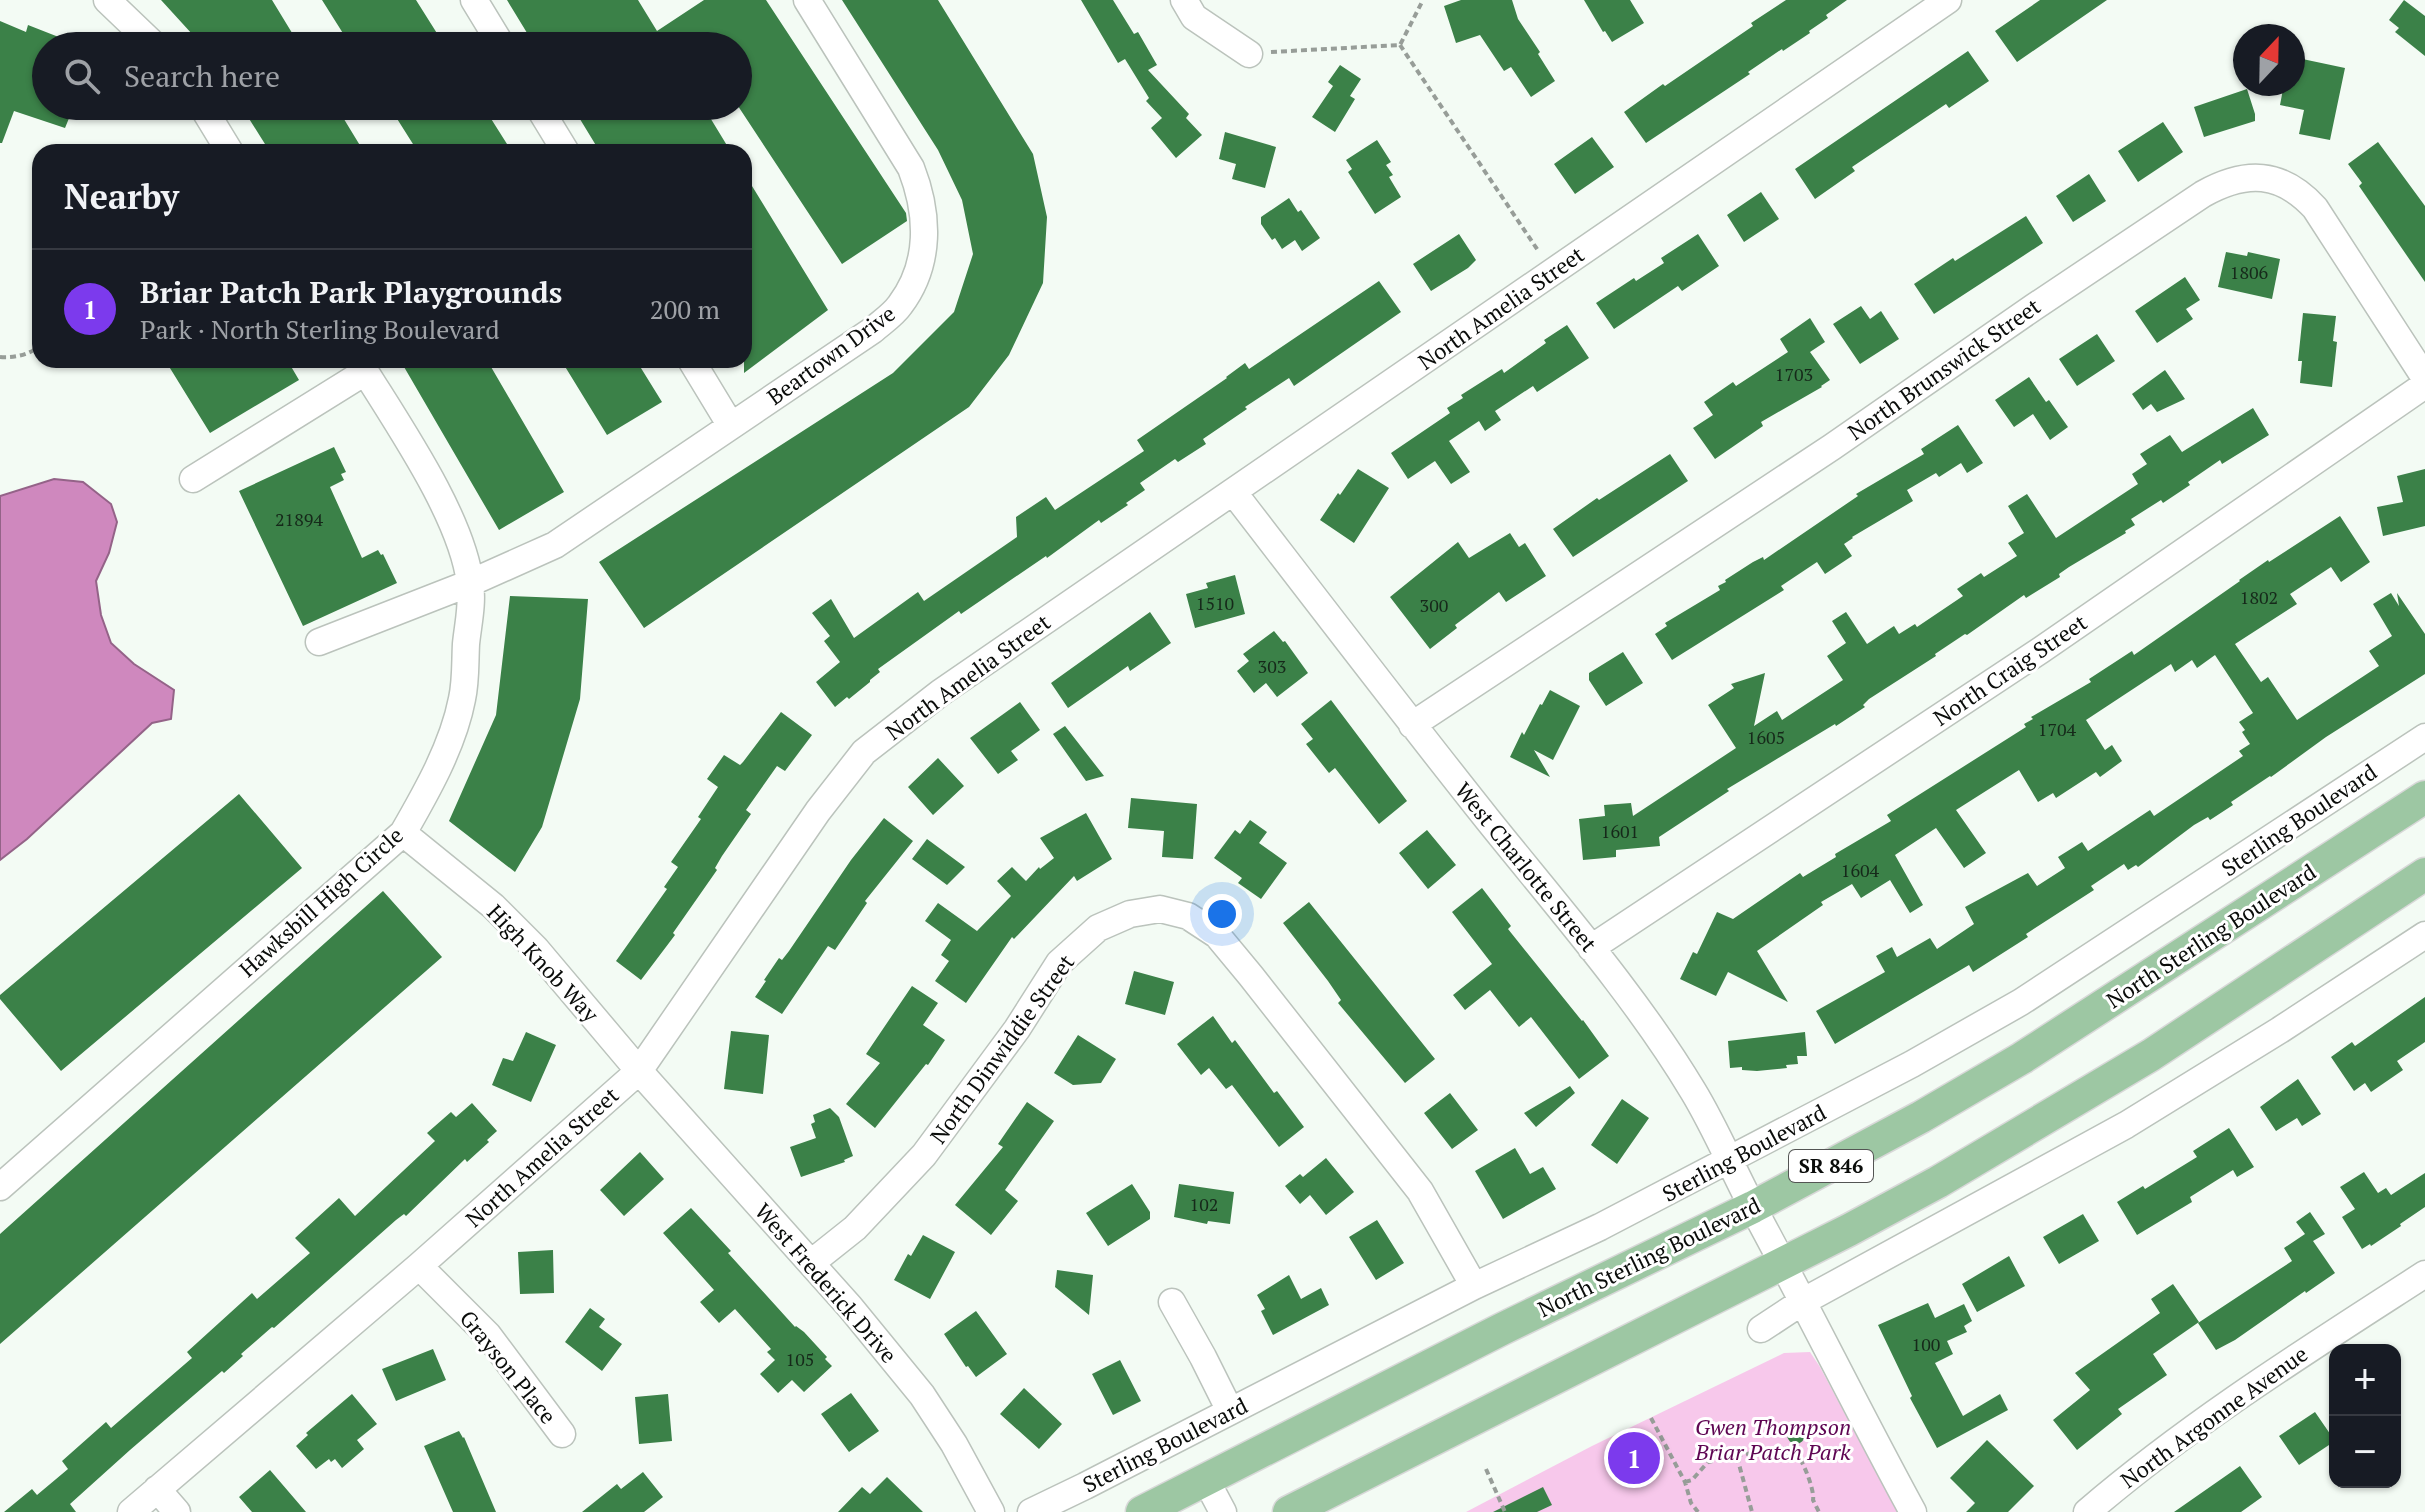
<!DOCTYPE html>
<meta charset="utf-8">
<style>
:root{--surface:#171b24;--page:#242831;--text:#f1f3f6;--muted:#9ea1a6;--line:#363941;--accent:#7c3aed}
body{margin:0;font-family:"PT Serif",serif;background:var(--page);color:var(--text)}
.controls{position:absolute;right:24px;bottom:24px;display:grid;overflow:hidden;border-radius:16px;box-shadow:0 2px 6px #0004}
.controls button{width:72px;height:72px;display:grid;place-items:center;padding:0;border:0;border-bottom:2px solid var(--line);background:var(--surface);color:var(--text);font:40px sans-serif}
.compass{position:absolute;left:2233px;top:24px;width:72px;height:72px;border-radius:50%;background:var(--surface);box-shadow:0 2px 6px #0004;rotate:22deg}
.you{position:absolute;left:1222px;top:914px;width:28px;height:28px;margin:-20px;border:6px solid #fff;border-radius:50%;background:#1a73e8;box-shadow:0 0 0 12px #1a73e833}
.badge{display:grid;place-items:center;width:52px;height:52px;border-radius:50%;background:var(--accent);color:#fff;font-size:26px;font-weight:700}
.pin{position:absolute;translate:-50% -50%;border:4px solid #fff;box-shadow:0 2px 8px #0006}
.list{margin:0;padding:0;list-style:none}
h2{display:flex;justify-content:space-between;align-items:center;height:104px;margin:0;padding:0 32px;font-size:34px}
h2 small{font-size:26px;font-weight:400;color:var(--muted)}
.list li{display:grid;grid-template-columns:52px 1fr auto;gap:24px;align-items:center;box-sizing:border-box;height:120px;padding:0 32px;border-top:2px solid var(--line)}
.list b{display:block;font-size:30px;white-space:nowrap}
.list p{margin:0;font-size:26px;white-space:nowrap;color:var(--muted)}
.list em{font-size:26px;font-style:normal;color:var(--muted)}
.icon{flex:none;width:44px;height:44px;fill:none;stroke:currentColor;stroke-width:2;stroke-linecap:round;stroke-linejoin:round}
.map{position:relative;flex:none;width:2425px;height:1512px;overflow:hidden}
.search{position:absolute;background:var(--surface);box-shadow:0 2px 6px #0004;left:32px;top:32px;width:720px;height:88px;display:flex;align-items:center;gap:20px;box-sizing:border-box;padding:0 28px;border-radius:44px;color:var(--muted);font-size:30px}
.panel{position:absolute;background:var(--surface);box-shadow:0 2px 6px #0004;left:32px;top:144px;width:720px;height:224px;border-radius:24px}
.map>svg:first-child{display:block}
</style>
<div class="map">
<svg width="2425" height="1512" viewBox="0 0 2425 1512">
<rect width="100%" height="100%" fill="#f3fbf4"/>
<!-- green -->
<path fill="#f7c8eb" d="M1810,1352l10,15 77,145h-431l126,-66 192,-93z"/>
<!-- water -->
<path fill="#cf88be" stroke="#946388" stroke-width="2" d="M54,479l29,3 28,22 6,18 -8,31 -13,28 5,34 10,28 23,21 40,26 -3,29 -19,4 -125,116 -27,21v-364z"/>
<!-- building -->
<path fill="#3b8148" d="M161,0h111l28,46h-97z
M322,0h94l29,46h-94z
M507,0h131l19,31 47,-31h62l140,213 1,8 -65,43 -104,-158v-60h-203z
M842,0h96l95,154 14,63 -4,66 -34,72 -40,52 -325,221 -45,-66 294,-189 61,-61 19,-58 -11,-54 -24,-50z
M1081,0h32l21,34 4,-2 19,33 -9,5 41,44 -3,4 16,17 -26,23 -25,-30 11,-10 -16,-17 3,-3 -24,-39 -7,4z
M1461,0h51l6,19 22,33 -2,2 17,27 -24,16 -20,-30 -7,4 -24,-36 -24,8 -12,-37z
M1584,0h46l14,23 -32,19 -7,-11 -2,1z
M1786,0h61l-21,15 2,3 -19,13 1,2 -27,18 -1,-2 -34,23 2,2 -104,69 -22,-31 39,-28 2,2 88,-60 -2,-3z
M2040,0h67l-90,62 -22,-31z
M2404,0l21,16v40l-30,-24 4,-4 -10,-8z
M0,21l26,11 2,-7 51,20 -33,1v60h28l-9,22 -51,-17 -12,32h-2z
M1968,51l21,30 -40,27 -3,-4 -94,63 3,4 -40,28 -20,-30z
M2293,57l52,11 -15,72 -31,-6 5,-24 -24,-5 4,-21h9z
M1340,65l21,14 -11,17 5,3 -20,33 -23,-15 21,-31 -5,-4z
M2247,89l8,25v7l-51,16 -10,-30z
M241,106h95l28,46h-94z
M389,106h94l29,46h-94z
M572,106h131l28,46h-131z
M2163,122l20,30 -45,30 -20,-31z
M1225,132l51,15 -11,41 -33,-9 4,-15 -17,-5z
M1592,137l22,30 -39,27 -21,-30z
M1377,140l14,22 -5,3 7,10 -4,2 12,20 -26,17 -27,-42 4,-3 -6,-9z
M2378,142l47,64v76l-66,-96 3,-3 -14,-19z
M744,173l84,137 -84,63z
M2089,174l17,27 -33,21 -17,-26z
M1761,192l18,27 -35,23 -17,-27z
M1289,198l9,14 3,-2 19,28 -18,13 -7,-11 -13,9 -7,-11 -3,2 -11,-16v-7z
M2026,216l17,27 -109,71 -20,-30 39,-26 2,3z
M1459,234l17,26 -8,8 -37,23 -18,-27z
M1698,234l21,32 -37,25 -4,-5 -64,43 -18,-26 38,-25 2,3 28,-18 -3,-5z
M2226,252l21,4 1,-4 32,7 -8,40 -54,-12z
M2185,277l15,23 -14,9 7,10 -36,24 -22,-32z
M1379,281l22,31 -107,74 -5,-8 -44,29 2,2 -44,30 3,5 -28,18 -3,-3 -35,24 5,7 -19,13 2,2 -27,18 -2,-3 -52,38 -1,-2 -85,58 -2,-3 -81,58 2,3 -10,8v2l-21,17 -2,-2 -12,10 -19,-25 24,-20 -16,-21 6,-5 -18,-23 19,-14 23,39 64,-46 6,9 93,-64 -1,-20 30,-20 9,13 89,-59 -7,-11 90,-62 -1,-1 19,-14 4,6z
M1861,306l9,13 11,-8 18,28 -39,25 -27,-40z
M2303,313l33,3 -3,25 4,1 -5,45 -32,-4 2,-22h-4z
M1810,318l15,24 -15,10 20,28 -9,6 1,1 -61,35 2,4 -48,33 -22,-31 20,-13 -9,-13 29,-20 3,4 52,-34 -8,-13z
M1567,325l22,33 -52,34 -4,-6 -38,25 6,9 -16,11 -6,-10 -30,20 21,31 -19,12 -16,-23 -27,18 -17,-26 59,-40 -3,-5 16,-10 -2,-3 41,-26 2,4 42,-30 -2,-3z
M2097,334l18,27 -38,25 -18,-27z
M165,360h112l4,7 8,-4 10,17 -89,53z
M400,360h87l77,132 -65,38z
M561,360h75l26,42 -55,33z
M2165,370l20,29 -28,13 -6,-8 -8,6 -11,-16z
M2029,377l17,25 3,-2 19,27 -18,13 -17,-26 -19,13 -19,-27z
M2253,408l16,27 -47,29 -2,-4 -32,22 2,3 -27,18 -2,-3 -30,19 4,6 -10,6 1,2 -57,34 -10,7 1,3 -34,21 -2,-3 -57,40 -2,-1 -30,20 1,2 -67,43 -6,6 2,2 -29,19 -1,-2 -108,65 2,2 -70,46 1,9 -44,4v7l-33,3 -4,-41 26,-3 -1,-11 27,-2 2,13 103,-68 -28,-43 26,-17 -3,-4 34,-11 -11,53 23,-15 5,9 61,-40 -16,-24 19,-13 -14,-22 14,-9 21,32 27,-18 5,8 16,-10 2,3 46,-31 -6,-7 24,-16 3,4 33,-21 -9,-13 16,-10 -16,-27 19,-12 29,44 82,-54 -6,-10 15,-10 -7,-10 30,-19 12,17z
M1958,425l25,38 -16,10 -6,-10 -22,14 -3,-4 -29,17 6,11 -61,36 1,1 -9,6 8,12 -27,18 -8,-12 -36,24 3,4 -112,70 -17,-26 12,-8 -2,-3 55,-33 -2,-4 8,-4 -1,-2 28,-18 10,-5 1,3 94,-64 -2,-2 68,-40 -3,-5z
M334,447l12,25 -5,2 3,6 -14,7 32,71 16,-8 3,5 2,-1 14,29 -94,43 -64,-135z
M1670,454l18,27 -115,76 -20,-28 44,-31 2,2z
M1358,469l31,19 -35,55 -34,-23 18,-27 2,2z
M2425,469v57l-42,10 -6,-29 26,-5 -6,-26z
M2340,516l30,46 -29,20 -10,-15 -41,27 7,10 -62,40 26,38 7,-5 29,43 82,-54 -10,-15 23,-15 -19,-32 18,-11 8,13 -2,-13 28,41v40l-99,63 -55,40 -1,-1 -39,26 2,3 -23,15 -2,-3 -14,8 -56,42 -2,-2 -8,5 -4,-6 -33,22 3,4 -68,44 2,3 -55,35 -4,-7 -134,79 -19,-33 69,-39 -9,-16 16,-9 5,10 33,-19 7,11 37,-25 -9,-17 63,-34 9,13 28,-18 -7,-11 24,-15 6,9 62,-41 4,6 89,-60 -4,-5 11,-7 -8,-12 3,-2 -6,-8 14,-9 -38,-58 -18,13 -5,-8 -17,12 -4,-8 -85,56 19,30 7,-5 10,16 -22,16 -4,-5 -40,26 -3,-5 -15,9 -19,-32 -63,40 30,43 -22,15 -28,-40 -41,27 28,50 -13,8 -20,-33 -29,18 -9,-14 -31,18 2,3 -66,46 31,51 -60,-30 -12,24 -36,-17 13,-27 4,2 20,-42 16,7 67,-46 3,4 33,-20 -1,-3 56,-33 -4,-6 139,-88 -2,-3 9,-5 -2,-2 60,-35 -2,-3 43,-28 2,4 106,-74 -1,-1 29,-20 1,2z
M1510,533l9,14 6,-4 21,33 -40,26 -7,-10 -44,33 2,3 -27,21 -40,-52 68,-55 11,16z
M1235,575l10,39 -50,14 -9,-34 22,-6 -2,-5z
M510,596l78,3 -8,100 -38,128 -27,45 -66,-51 47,-106z
M1150,612l21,31 -41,28 -2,-5 -60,42 -17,-25z
M1274,631l9,11 2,-1 23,32 -31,24 -11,-14 -12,10 -17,-22 12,-10 -6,-7z
M1623,652l20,31 -37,23 -17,-26v-7z
M1550,690l30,16 -27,54 -19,-10 16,27 -40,-20 12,-25 2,3 16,-31 2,1z
M1331,700l76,101 -28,23 -44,-56 -6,5 -23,-29 7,-5 -12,-15z
M1020,702l20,28 -29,21 7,9 -20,14 -28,-36z
M781,712l31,23 -27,36 -8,-5 -31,44 5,4 -29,42 -7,12 2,2 -44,63 2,2 -34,45 -25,-19 51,-72 -3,-2 14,-20 -7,-5 30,-43 -3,-2 20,-30 -11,-8 17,-24 16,10 3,-3z
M1065,726l39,50 -18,5 -33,-47z
M938,758l26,28 -31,29 -25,-28z
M239,794l63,74 -241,203 -61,-72v-4z
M1131,798l66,6 -4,55 -31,-2 2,-26 -36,-3z
M1086,813l26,46 -35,22 -3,-5 -60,63 -2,-2 -46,66 -31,-22 14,-20 -8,-6 10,-15 -26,-19 13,-18 39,28 34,-35 -14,-15 15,-14 14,14 13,-14 1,2 14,-11 -14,-20z
M884,818l29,23 -48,60 2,2 -32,47 -7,-4 -46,68 -27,-17 11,-16 -2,-1 15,-22 3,2 7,-9 62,-91z
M1250,820l17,12 -8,11 28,20 -26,36 -23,-16 4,-5 -28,-20 21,-28 5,4z
M1427,830l29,35 -28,24 -29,-36z
M927,839l38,28 -18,18 -35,-26z
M1482,888l29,38 -3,3 74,92 1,-1 26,36 -30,23 -48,-62 -12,10 -29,-37 -25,20 -12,-15 39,-31 -40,-52z
M383,891l59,66 -442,387v-110z
M1309,902l126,157 -30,24 -67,-80 3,-3 -13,-19 -45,-58z
M1134,971l40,11 -9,33 -40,-11z
M912,986l26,17 -15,22 22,15 -17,25 -2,-1 -51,64 -29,-24 34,-41 -14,-9z
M2425,997v45l-28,19 6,9 -32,22 -6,-9 -11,8 -23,-34 21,-15 3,4z
M1213,1016l19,27 3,-3 39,53 3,-2 27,36 -25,20 -47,-62 -6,4 -17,-21 -8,7 -24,-31z
M731,1031l38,4 -6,59 -39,-5z
M526,1032l30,13 -25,57 -39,-17 11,-27 10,3z
M1805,1032l2,24h-10l1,8 -12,1 1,3 -30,3 -15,-1v-3l-12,1 -2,-27z
M1078,1035l38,24 -15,24 -28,2 -19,-12z
M2298,1079l23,35 -19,12 -5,-8 -21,13 -16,-24z
M1570,1086l5,7 -39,34 -12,-14z
M1450,1093l28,37 -26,19 -28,-36z
M1622,1099l27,19 -32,46 -26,-19z
M1027,1102l27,19 -49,69 13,11 -27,34 -36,-30 48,-58 -5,-3z
M472,1103l25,28 -10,9 2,2 -22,20 -2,-3 -59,57 -2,-2 -8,6 -122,108 -2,-1 -31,27 2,2 -19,17 -2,-2 -92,79 -60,54 6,8h-72l28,-23 5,6 31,-26 -6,-8 44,-39 5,6 81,-70 -5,-6 65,-59 5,6 53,-46 -15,-15 44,-40 16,18 80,-75 -8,-8 24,-21 5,5z
M830,1108l9,9 14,39 -9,4 1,2 -44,15 -11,-30 26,-9 -5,-14 4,-2 -2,-7z
M2229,1128l25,39 -17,10 -4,-7 -43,27 2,5 -55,33 -20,-33 26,-16 2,3 52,-32 -4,-6z
M1515,1148l15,26 13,-7 13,22 -53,30 -28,-48z
M640,1152l24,27 -40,37 -24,-26z
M1326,1158l28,34 -28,23 -16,-20 -10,9 -15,-18 15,-12 3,3z
M2364,1172l14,21 8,-5 5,7 34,-22v34l-25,17 1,2 -30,20 -1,-2 -8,5 -20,-32 13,-8 -15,-22z
M1132,1184l18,28v7l-42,27 -22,-33z
M1179,1184l55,8 -4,32 -22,-3 -1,3 -33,-7z
M691,1208l40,43 -3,2 67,74 1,-1 8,6 23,25 -2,2 7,7 -28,26 -12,-12 -14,13 -18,-19 15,-14 -8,-8 4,-3 -36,-40 -16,14 -19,-21 14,-12 -51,-57z
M2310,1212l15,22 -12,7 22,32 -29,20 -1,-2 -70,49 -19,10 -18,-27 94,-62 -8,-13 21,-14 -9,-12z
M2083,1214l16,27 -40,23 -16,-27z
M1377,1220l27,43 -28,17 -27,-43z
M923,1235l32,17 -25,47 -36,-19 14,-26 3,2z
M553,1250l1,43 -34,1 -2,-42z
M2009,1256l16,30 -48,26 -15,-28z
M1057,1270l36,5 -4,40 -34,-28z
M1289,1275l12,24 20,-11 8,17 -56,30 -12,-24 4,-2 -8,-14z
M2173,1284l26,38 -46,32 14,21 -49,34 4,5 -45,36 -24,-30 37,-30 -15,-17 85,-60 -9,-14z
M1928,1303l7,15 29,-14 8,17 -8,5 3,6 -20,9 6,13 -18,9 28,53 37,-22 8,16 -71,38 -27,-50 2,-2 -34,-71z
M590,1308l15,11 -6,8 23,17 -20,27 -37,-29z
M976,1311l31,43 -31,23 -8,-11 -2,1 -22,-33z
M433,1349l13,31 -50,21 -14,-32z
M1120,1360l21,41 -28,14 -21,-41z
M1024,1388l38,36 -23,25 -39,-35z
M851,1393l28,38 -30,21 -28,-38z
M352,1394l25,30 -20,16 7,9 -22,19 -7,-9 -4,3 -2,-3 -13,10 -20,-23 12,-11 -2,-2z
M668,1394l4,47 -33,3 -4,-47z
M2315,1412l20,29 -36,24 -20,-29z
M1787 1435a9 9 0 1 1 18 0a9 9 0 1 1-18 0Z
M459,1431l4,7 1,-1 32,75h-43l-29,-66z
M1645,1436l9,18 -27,14 -9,-18z
M1987,1440l47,46 -26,26h-42l9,-9 -25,-25z
M2240,1466l22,31 -21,15h-67z
M270,1470l36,42h-54l-13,-15z
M643,1472l20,25 -19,15h-62l35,-28 4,5z
M887,1477l36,35h-85l24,-25 8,7z
M1543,1487l9,18 -15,7h-44z"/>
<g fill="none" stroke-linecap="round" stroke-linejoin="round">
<defs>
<path id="minor" d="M107,0l48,46
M474,0l28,46
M1184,0l10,17 55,37
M202,106l28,46
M538,106l28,46
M691,360l40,66
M193,479l172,-107
M1234,493c84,109 168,219 254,327 69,86 148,176 205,271 22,36 39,77 59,115 55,101 106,205 161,306
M319,642l151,-59 85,-38 318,-215c9,-8 20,-15 27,-25 31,-41 29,-91 11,-137l-104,-168
M1412,725l420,-278 202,-140 169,-113c43,-24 78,-23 112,14l110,170
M403,833l90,73 43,43 103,122 211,236 72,88 32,49 37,68
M1591,948l450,-298 384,-265
M0,1187l403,-354c23,-40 50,-87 59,-134 4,-18 3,-36 4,-55 2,-20 7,-40 4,-61 -8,-68 -76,-164 -112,-223
M811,1263l44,-35 69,-73 93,-126 42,-66 39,-35 32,-14 30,-5 28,7 29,19 34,41 169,215 54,95
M419,1266l69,69 74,99
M1172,1302l31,55 27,54
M1761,1329l41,-27 324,-177 154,-95 145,-95
M1206,1480l17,32
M157,1489l20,23
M131,1512l288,-246 220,-195 179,-260 46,-59 76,-59 1008,-693
M1031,1512l54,-26 389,-200 126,-59 312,-163 109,-62 404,-265
M2087,1512c105,-90 222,-163 338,-238"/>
<path id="major" d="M1142,1512l360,-183 251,-122 168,-90 101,-59 403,-261
M1289,1512l560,-282 89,-48 213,-127 274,-181"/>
</defs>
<!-- minor casing -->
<use href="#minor" stroke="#bbc3bc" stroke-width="29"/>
<!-- major casing -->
<use href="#major" stroke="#d8d8d8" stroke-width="35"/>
<!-- path -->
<path stroke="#979d98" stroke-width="4" stroke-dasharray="6 4" stroke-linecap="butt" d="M1400,45l139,207
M1271,52l129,-7 23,-45
M0,357c15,1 28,-2 40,-11
M1651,1418l34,64 6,21 7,9
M1737,1457l15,55
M1486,1469l19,43
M1685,1482l7,-2 16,-18 72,-15c3,1 10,2 13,3 9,6 22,41 20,50l6,12"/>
<!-- minor -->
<use href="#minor" stroke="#fff" stroke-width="26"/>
<!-- major -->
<use href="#major" stroke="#9dc7a3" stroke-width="32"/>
</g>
<g text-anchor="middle" stroke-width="6" stroke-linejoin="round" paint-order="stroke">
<!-- number labels -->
<g font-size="18" fill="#16291a">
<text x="2249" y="279">1806</text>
<text x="1794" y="381">1703</text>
<text x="299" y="526">21894</text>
<text x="2259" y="604">1802</text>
<text x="1215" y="610">1510</text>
<text x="1434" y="612">300</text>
<text x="1272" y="673">303</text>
<text x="2057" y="736">1704</text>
<text x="1766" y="744">1605</text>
<text x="1620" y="838">1601</text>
<text x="1860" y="877">1604</text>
<text x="1204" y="1211">102</text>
<text x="1926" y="1351">100</text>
<text x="800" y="1366">105</text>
</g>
<!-- shield labels -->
<rect fill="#fff" stroke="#545554" stroke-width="2" x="1789" y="1150" width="84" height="32" rx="6"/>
<g font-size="20" font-weight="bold" fill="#0a0c0a">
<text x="1831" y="1173">SR 846</text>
</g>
<!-- street labels -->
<g font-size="22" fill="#0a0c0a" stroke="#fff">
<text transform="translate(1501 308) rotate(-35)" y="8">North Amelia Street</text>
<text transform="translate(831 355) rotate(-36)" y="8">Beartown Drive</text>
<text transform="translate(1944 369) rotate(-35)" y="8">North Brunswick Street</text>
<text transform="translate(2010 670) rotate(-34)" y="8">North Craig Street</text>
<text transform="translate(968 677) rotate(-36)" y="8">North Amelia Street</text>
<text transform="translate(2299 820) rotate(-34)" y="8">Sterling Boulevard</text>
<text transform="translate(1526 867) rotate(51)" y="8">West Charlotte Street</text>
<text transform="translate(321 902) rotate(-42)" y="8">Hawksbill High Circle</text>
<text transform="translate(2211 936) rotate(-33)" y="8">North Sterling Boulevard</text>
<text transform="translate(543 963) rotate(47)" y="8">High Knob Way</text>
<text transform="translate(1002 1049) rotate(-54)" y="8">North Dinwiddie Street</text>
<text transform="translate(1744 1153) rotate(-28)" y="8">Sterling Boulevard</text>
<text transform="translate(542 1157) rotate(-42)" y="8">North Amelia Street</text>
<text transform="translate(1649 1257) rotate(-26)" y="8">North Sterling Boulevard</text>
<text transform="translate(826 1283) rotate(49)" y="8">West Frederick Drive</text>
<text transform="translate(508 1367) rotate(51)" y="8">Grayson Place</text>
<text transform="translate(2214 1417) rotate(-36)" y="8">North Argonne Avenue</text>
<text transform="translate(1165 1445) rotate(-27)" y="8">Sterling Boulevard</text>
</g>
<!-- park labels -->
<g font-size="22" font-style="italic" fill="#5e0552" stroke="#fff">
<text x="1773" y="1435">Gwen Thompson<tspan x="1773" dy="25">Briar Patch Park</tspan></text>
</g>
</g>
</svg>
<div class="controls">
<button>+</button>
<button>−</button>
</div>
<svg class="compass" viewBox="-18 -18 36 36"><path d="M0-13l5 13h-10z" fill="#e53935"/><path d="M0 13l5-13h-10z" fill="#9ea1a6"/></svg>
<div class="you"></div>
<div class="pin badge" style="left:1634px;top:1458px">1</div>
<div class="search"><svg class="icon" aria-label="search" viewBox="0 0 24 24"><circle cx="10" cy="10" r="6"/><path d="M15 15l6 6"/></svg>Search here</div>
<section class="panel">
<h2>Nearby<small></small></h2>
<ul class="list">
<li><span class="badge">1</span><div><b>Briar Patch Park Playgrounds</b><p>Park · North Sterling Boulevard</p></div><em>200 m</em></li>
</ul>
</section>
</div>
